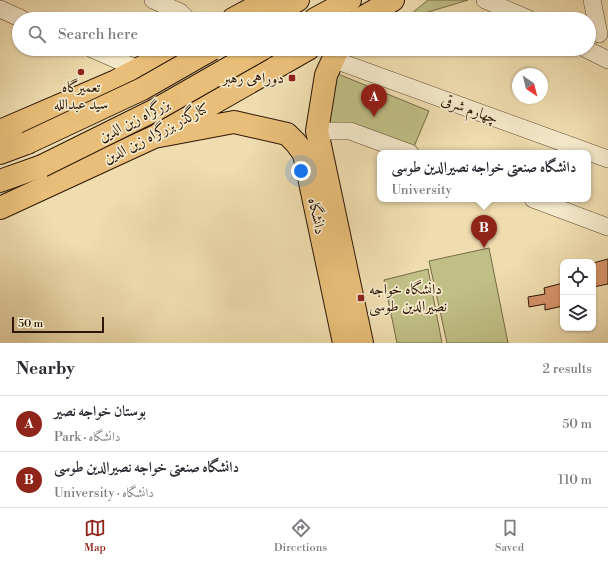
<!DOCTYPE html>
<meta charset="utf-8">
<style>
:root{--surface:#fff;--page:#f2f2f3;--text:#2b2b33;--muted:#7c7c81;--line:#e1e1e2;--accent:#8f2418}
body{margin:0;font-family:"Libre Bodoni",Amiri,serif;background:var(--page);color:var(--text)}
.controls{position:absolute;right:12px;bottom:12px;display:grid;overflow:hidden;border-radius:8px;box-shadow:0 1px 3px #0004}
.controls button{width:36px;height:36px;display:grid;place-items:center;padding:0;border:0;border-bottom:1px solid var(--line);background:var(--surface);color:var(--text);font:20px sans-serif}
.compass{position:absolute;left:512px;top:68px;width:36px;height:36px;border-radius:50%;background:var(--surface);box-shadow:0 1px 3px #0004;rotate:145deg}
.scale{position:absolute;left:12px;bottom:10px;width:92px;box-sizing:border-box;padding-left:4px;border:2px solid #2d1605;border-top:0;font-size:11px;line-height:14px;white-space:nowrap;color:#2d1605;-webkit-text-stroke:3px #f5e9cb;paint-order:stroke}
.you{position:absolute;left:301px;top:171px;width:14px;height:14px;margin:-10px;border:3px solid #fff;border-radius:50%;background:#1a73e8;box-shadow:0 0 0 6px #1a73e833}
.badge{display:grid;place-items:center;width:26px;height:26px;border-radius:50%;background:var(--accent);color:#fff;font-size:13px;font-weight:700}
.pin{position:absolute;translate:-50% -33px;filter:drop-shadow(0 1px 2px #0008)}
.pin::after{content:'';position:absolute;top:21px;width:14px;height:12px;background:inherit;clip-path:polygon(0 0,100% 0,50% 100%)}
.popup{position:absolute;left:377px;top:150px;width:214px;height:52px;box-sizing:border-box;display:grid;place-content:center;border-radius:8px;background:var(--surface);filter:drop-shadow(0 1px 3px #0005);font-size:13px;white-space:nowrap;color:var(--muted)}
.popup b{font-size:15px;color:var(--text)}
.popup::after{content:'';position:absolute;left:50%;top:100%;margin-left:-8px;border:8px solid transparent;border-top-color:var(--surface)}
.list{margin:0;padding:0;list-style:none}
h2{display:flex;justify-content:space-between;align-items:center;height:52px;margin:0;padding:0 16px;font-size:17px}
h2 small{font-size:13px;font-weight:400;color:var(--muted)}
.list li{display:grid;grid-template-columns:26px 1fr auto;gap:12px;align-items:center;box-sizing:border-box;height:56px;padding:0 16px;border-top:1px solid var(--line)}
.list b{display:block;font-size:15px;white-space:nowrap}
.list p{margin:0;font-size:13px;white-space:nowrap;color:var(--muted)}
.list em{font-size:13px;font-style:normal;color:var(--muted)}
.icon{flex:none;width:22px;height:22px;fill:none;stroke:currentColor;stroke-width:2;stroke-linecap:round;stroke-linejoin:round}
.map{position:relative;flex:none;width:608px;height:343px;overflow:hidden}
.search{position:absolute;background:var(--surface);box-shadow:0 1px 3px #0004;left:12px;right:12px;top:12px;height:44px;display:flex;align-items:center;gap:10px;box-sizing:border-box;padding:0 14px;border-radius:22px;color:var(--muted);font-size:15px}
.sheet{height:164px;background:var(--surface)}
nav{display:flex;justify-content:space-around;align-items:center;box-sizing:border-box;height:56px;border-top:1px solid var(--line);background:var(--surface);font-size:11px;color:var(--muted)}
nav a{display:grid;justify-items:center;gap:2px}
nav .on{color:var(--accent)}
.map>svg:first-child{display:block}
</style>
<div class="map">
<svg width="608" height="343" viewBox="0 0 608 343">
<rect width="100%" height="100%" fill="#efddaf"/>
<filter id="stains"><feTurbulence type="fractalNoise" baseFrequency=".005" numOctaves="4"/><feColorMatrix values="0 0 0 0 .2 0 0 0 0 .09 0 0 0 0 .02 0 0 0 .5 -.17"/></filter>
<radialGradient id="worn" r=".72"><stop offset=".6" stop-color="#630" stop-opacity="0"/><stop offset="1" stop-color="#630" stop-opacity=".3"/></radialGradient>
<!-- green -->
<path fill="#c0bf86" stroke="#766a46" d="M428,0h40l-63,19z
M333,72l96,39 -16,38 -91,-25z
M489,248l19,95h-61l-18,-82z
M428,269l14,74h-45l-13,-63z"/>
<!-- building -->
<path fill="#d7936a" stroke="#2d1605" d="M608,259v25l-15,3v-24z
M563,283v23l-18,4v-6l-16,3 -1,-10 17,-3 -1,-6z"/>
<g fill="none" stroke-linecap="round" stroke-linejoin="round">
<defs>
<path id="minor" d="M153,0l27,12 7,7
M485,0l44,19
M592,0l7,34
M0,9l22,10
M92,49l46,20
M586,49l22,11
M332,59l276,100
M317,131h33l60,22
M533,199l75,28"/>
<path id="major" d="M233,19l35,-19
M360,19l33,-19
M338,49l-12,26 -9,56 45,212
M0,131l116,-50 60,-32
M154,137l80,-15 53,12 9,9 8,11 40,189
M0,208l154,-71 154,-88"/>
<path id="highway" d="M265,19l33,-19
M315,19l35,-19
M0,153l27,-10
M0,181l42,-15"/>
</defs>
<!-- minor casing -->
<use href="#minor" stroke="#5e4830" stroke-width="18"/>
<!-- major casing -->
<use href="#major" stroke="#2d1605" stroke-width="24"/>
<!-- highway casing -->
<use href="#highway" stroke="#2d1605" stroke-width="24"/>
<!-- minor -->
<use href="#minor" stroke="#f5e9cb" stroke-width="17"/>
<!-- major -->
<use href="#major" stroke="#e8be78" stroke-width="22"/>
<!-- highway -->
<use href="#highway" stroke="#e8be78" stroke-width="22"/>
<defs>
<path id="highway-bridge" d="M27,143l115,-54 70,-40
M42,166l115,-57 105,-60"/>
</defs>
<!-- highway-bridge casing -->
<use href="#highway-bridge" stroke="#2d1605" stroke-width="24" stroke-linecap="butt"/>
<!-- highway-bridge -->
<use href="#highway-bridge" stroke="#e8be78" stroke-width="22"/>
</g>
<!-- markers -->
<g fill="#8f2418" stroke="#f5e9cb" stroke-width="1.5">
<circle cx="81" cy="72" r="4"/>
<rect x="288" y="74" width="8" height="8" rx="2"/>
<rect x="357" y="294" width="8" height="8" rx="2"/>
</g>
<g text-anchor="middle" stroke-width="3.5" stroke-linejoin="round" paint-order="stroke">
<!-- poi labels -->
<g font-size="15" fill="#2d1605" stroke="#f5e9cb" text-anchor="end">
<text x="284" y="83">دوراهی رهبر</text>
<text x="81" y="92" text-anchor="middle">تعمیرگاه<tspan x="81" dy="17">سید عبدالله</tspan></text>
<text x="369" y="294" text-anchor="start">دانشگاه خواجه<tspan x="369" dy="17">نصیرالدین طوسی</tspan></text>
</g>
<!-- street labels -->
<g font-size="15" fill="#2d1605" stroke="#f5e9cb">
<text transform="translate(470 109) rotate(20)" y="5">چهارم شرقی</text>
<text transform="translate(134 120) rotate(-27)" y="5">بزرگراه زین الدین</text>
<text transform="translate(156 133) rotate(-27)" y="5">کنارگذر بزرگراه زین الدین</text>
<text transform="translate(317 216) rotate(78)" y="5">دانشگاه</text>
</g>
</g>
<rect width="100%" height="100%" filter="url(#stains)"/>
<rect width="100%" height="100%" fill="url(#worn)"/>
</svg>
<div class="controls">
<button><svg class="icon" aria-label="locate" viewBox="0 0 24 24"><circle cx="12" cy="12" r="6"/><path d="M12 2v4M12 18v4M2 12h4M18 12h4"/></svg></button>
<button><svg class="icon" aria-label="layers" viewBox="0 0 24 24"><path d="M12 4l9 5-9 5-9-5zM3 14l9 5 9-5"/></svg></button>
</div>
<svg class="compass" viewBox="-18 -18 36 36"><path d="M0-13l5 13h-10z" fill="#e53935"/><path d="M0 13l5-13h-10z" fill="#7c7c81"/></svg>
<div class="scale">50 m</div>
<div class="you"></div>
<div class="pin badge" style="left:374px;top:117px">A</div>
<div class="pin badge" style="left:484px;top:248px">B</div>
<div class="popup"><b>دانشگاه صنعتی خواجه نصیرالدین طوسی</b>University</div>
<div class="search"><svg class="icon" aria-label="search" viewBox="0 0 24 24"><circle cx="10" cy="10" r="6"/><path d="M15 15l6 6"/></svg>Search here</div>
</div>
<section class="sheet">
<h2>Nearby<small>2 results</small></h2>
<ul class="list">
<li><span class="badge">A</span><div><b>بوستان خواجه نصیر</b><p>Park · دانشگاه</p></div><em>50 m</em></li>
<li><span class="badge">B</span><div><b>دانشگاه صنعتی خواجه نصیرالدین طوسی</b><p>University · دانشگاه</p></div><em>110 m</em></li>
</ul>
</section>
<nav>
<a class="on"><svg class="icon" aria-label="map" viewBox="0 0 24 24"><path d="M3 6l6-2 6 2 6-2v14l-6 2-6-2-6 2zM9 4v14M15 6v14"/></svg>Map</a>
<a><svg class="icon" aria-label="directions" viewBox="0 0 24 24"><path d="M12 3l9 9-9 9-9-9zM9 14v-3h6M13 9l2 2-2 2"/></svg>Directions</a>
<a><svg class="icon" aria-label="saved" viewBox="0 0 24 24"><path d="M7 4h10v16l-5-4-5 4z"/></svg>Saved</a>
</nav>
